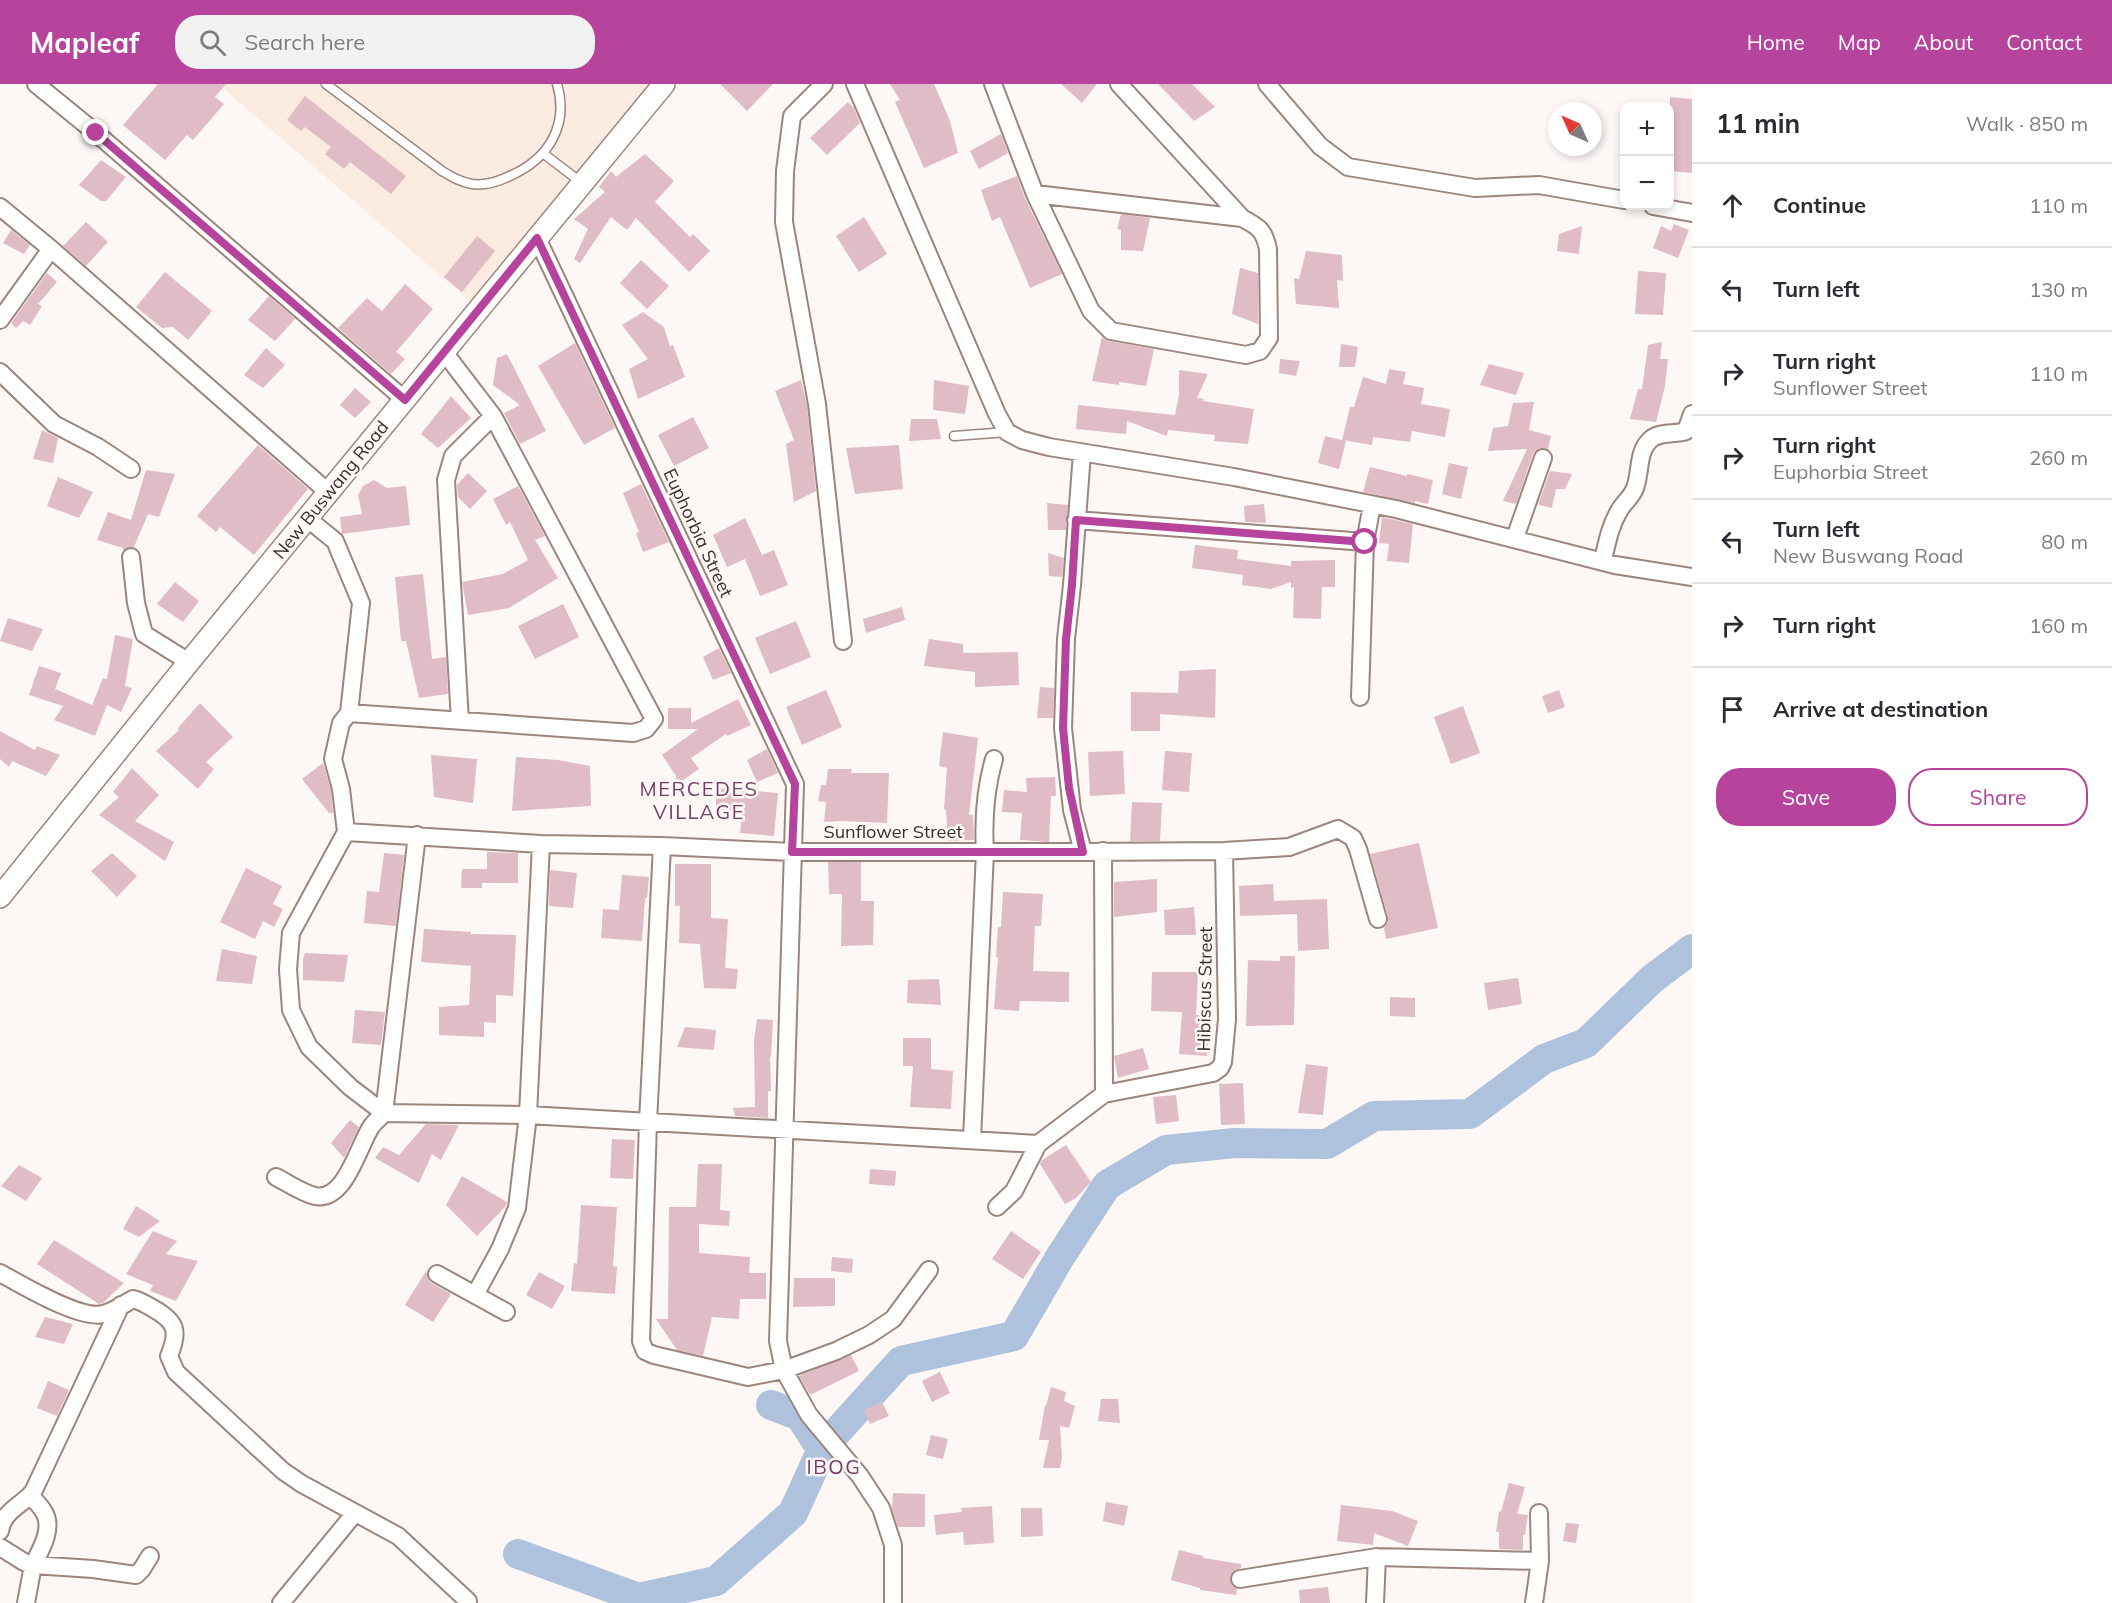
<!DOCTYPE html>
<meta charset="utf-8">
<style>
:root{--surface:#fff;--page:#f2f2f3;--text:#2b2b33;--muted:#7c7c81;--line:#e1e1e2;--accent:#b6439c}
body{margin:0;font-family:Mulish,sans-serif;background:var(--page);color:var(--text)}
.controls{position:absolute;right:18px;top:18px;display:grid;overflow:hidden;border-radius:12px;box-shadow:0 3px 9px #0003}
.controls button{width:54px;height:54px;display:grid;place-items:center;padding:0;border:0;border-bottom:2px solid var(--line);background:var(--surface);color:var(--text);font:30px sans-serif}
.compass{position:absolute;left:1548px;top:18px;width:54px;height:54px;border-radius:50%;background:var(--surface);box-shadow:0 3px 9px #0003;rotate:315deg}
.stop{position:absolute;width:18px;height:18px;margin:-14px;border:4px solid #b6439c;border-radius:50%;background:#fff}
.stop.end{background:#b6439c;border-color:#fff;box-shadow:0 2px 6px #0008}
.list{margin:0;padding:0;list-style:none}
h2{display:flex;justify-content:space-between;align-items:center;height:78px;margin:0;padding:0 24px;font-size:26px}
h2 small{font-size:20px;font-weight:400;color:var(--muted)}
.list li{display:grid;grid-template-columns:39px 1fr auto;gap:18px;align-items:center;box-sizing:border-box;height:84px;padding:0 24px;border-top:2px solid var(--line)}
.list b{display:block;font-size:22px;white-space:nowrap}
.list p{margin:0;font-size:20px;white-space:nowrap;color:var(--muted)}
.list em{font-size:20px;font-style:normal;color:var(--muted)}
.actions{display:flex;gap:12px;padding:18px 24px}
.actions a{flex:1;padding:14px 0;border:2px solid var(--accent);border-radius:24px;text-align:center;font-size:21px;color:var(--accent)}
.actions .main{background:var(--accent);color:#fff}
.icon{flex:none;width:33px;height:33px;fill:none;stroke:currentColor;stroke-width:2;stroke-linecap:round;stroke-linejoin:round}
.map{position:relative;flex:none;width:1692px;height:1519px;overflow:hidden}
header{display:flex;align-items:center;gap:36px;box-sizing:border-box;height:84px;padding:0 30px;background:var(--accent);color:#fff}
header strong{font-size:28px}
nav{display:flex;gap:33px;margin-inline-start:auto;font-size:21px}
.search{width:420px;height:54px;background:var(--page);display:flex;align-items:center;gap:15px;box-sizing:border-box;padding:0 21px;border-radius:24px;color:var(--muted);font-size:22px}
main{display:flex}
aside{flex:1;background:var(--surface)}
.map>svg:first-child{display:block}
</style>
<header>
<strong>Mapleaf</strong>
<div class="search"><svg class="icon" aria-label="search" viewBox="0 0 24 24"><circle cx="10" cy="10" r="6"/><path d="M15 15l6 6"/></svg>Search here</div>
<nav><a>Home</a><a>Map</a><a>About</a><a>Contact</a></nav>
</header>
<main>
<div class="map">
<svg width="1692" height="1519" viewBox="0 0 1692 1519">
<rect width="100%" height="100%" fill="#fdf8f6"/>
<!-- commercial -->
<path fill="#fcebe0" d="M218,0h431l-177,219z"/>
<g fill="none" stroke-linecap="round" stroke-linejoin="round">
<!-- river -->
<path stroke="#aec2dd" stroke-width="30" d="M771,1321l29,11 22,34
M835,1350l66,-73 113,-25 46,-79 47,-72 59,-35 69,-7 92,1 47,-28 96,-2 74,-55 42,-16 66,-64 40,-30
M518,1470l121,44 77,-17 77,-68 31,-68"/>
</g>
<!-- building -->
<path fill="#e0bcc6" d="M158,0h68l-11,13 9,7 -31,36 -6,-5 -22,25 -42,-35z
M720,0h53l-26,27z
M890,0h44l16,37 8,32 -34,15 -29,-66 5,-2z
M1061,0h36l-15,19z
M1158,0h34l23,23 -21,14z
M305,12l101,80 -15,18 -41,-32 -6,7 -19,-15 6,-7 -26,-20 -4,4 -14,-11z
M1670,13l22,2v74l-22,-2z
M848,18l6,6 6,15 -33,32 -17,-17z
M1001,50l7,19 -29,16 -9,-18z
M645,70l29,27 -19,21 35,35 3,-3 17,17 -21,21 -53,-54 -9,12 -16,-13 -31,46 -6,-4 14,-30 -14,-10 31,-27 -6,-5 12,-16 5,6z
M101,76l25,17 -20,24h-5l-22,-16z
M1017,92l8,22 37,76 -32,14 -30,-71 -8,4 -11,-31z
M1121,130l29,4 -7,33 -22,-1v-20l-4,-1z
M864,133l23,37 -28,18 -23,-36z
M86,138l22,20 -22,24 -23,-20z
M1674,140l15,6 -11,28 -25,-10 8,-22 10,5z
M1582,142l-3,28 -22,-3 2,-17z
M11,146l19,15 -6,9 -21,-11z
M477,152l18,15 -33,41 -18,-15z
M1306,167l36,4 1,26 -6,-1 2,28 -43,-4 -2,-26 5,1z
M641,176l28,26 -22,23 -27,-26z
M1240,184l18,5v51l-26,-10z
M1638,187l28,2 -3,42 -28,-1z
M165,188l47,39 -24,29 -15,-13 -11,1 -26,-21z
M47,189l10,9 -19,22 4,2 -12,19 -7,-4 -7,7 -5,-5z
M405,200l28,25 -37,43 9,7 -14,15 -53,-46 29,-30 15,13z
M269,212l26,23 -20,22 -27,-21z
M643,228l21,15 6,20 3,-2 12,32 -47,22 -9,-30 19,-10 -26,-34z
M1102,253l7,4 45,8 -8,37 -27,-4v3l-27,-4z
M1662,258l-2,17h8l-3,27 -9,36 -26,-3 8,-30h4l6,-44z
M575,259l40,85 -31,17 -46,-79z
M1341,260l17,3 -3,20h-16z
M266,264l19,17 -22,23 -19,-13z
M507,270l39,77 -26,13 -16,-31 16,-8 -27,-20 4,-27z
M1280,275l20,2 -4,15 -17,-3z
M1489,280l35,9 -8,22 -36,-10z
M1389,285l17,3 -3,12 21,4 -3,16 29,5 -5,28 -33,-6 -2,11 -37,-5 -1,8 -30,-5 8,-33h4l9,-30 23,7z
M1179,286l29,4 -11,24 7,1 -1,2 51,8 -6,35 -34,-3 1,-6 -47,-5 -1,6 -40,-15 -1,13 -50,-5 2,-24 97,10 4,-20z
M801,296l6,26 9,85 -22,11 -8,-58 8,-4 -19,-49z
M934,296l35,6 -4,28 -32,-4z
M355,304l16,14 -16,16 -15,-13z
M451,312l20,22 -33,30 -17,-14z
M1534,318l-5,28 22,6 -3,13 -8,-1 -7,6 -17,50 -13,-3 24,-52 -39,2 5,-23 15,-2 5,-23z
M693,333l16,31 -35,18 -16,-31z
M911,335h26l4,20 -32,2z
M42,346l16,8 -5,25 -20,-4z
M1325,352l21,5 -7,28 -21,-6z
M258,361l50,44 -54,66 -34,-28 -4,5 -19,-16z
M899,361l4,44 -48,5 -9,-46z
M1449,379l19,4 -7,32 -19,-5z
M1370,383l37,9v-2l26,6 -5,24 -13,-3v2l-52,-11z
M146,386l29,4 -16,43 -11,-3 -14,33h-5l-6,4v-3l-26,-8 11,-28 23,8z
M1550,387l22,3 -7,15h-9l-4,19 -14,-3z
M468,389l19,18 -17,18 -12,-12 -1,-12z
M58,393l35,15 -14,26 -32,-12z
M374,396l13,8 19,-2 4,39 -68,9 -2,-17 22,-3 -4,-19 5,-9z
M641,400l28,58 -26,10 -7,-19 3,-1 -16,-39z
M518,402l27,50 -10,4 23,38 -49,30 -41,7 -6,-33 41,-8 25,-14 -18,-38 -4,3 -13,-26z
M1047,419l21,2 -2,25h-18z
M1264,420l2,19 -21,-1 -1,-16z
M1382,433l31,7 -4,39 -22,-2 2,-17 -10,-1z
M745,434l17,37 12,-5 14,35 -28,11 -15,-37 -18,8 -14,-32z
M1195,461l43,5 -1,9 54,7v-5l44,-1v27h-13l-1,32 -28,-1 1,-31 -3,1v-6l-20,7 -29,-4 1,-10 -51,-7z
M1048,469l16,5 -2,19 -13,-1z
M423,490l9,85 14,-2 2,37 -29,4 -13,-57h-5l-6,-64z
M175,498l24,19 -16,21 -26,-18z
M563,520l16,33 -44,22 -17,-33z
M902,523l3,13 -39,13 -3,-14z
M8,534l35,11 -11,22 -32,-10z
M796,537l15,36 -41,17 -15,-36z
M115,551l18,4 -8,47 7,2 -11,24 -14,-7 -12,31 -41,-16 9,-14 -34,-11 10,-29 22,7 -6,16 37,16 11,-27 4,1z
M929,555l34,5v9l55,-1 1,33 -44,2v-15l-51,-6z
M719,564l12,25 -18,7 -10,-23z
M1216,585l-1,49 -55,-4v17h-29v-39l47,1 1,-22z
M1040,603l14,1 -1,30h-16z
M826,606l16,37 -40,18 -16,-38z
M1559,606l6,17 -17,6 -6,-17z
M738,615l13,26 -24,11 -1,-2 -35,24 8,11 -23,16v-9l-14,-21 36,-26h-30v-21h23v15z
M200,619l33,34 -27,25 8,7 -16,20 -42,-38 23,-21 -1,-2z
M1463,622l17,47 -29,11 -17,-47z
M0,647l35,19 2,-4 23,9 -14,21 -34,-15 -3,6 -9,-8z
M943,648l35,6 -9,77h4l1,25 -26,1 -2,-31 -2,-1 3,-41 -8,-2z
M767,665l11,24 -21,9 -10,-22z
M1123,667l2,43 -35,2 -2,-44z
M1165,667l27,2 -3,39 -27,-2z
M431,671l46,4 -4,44 -39,-6z
M516,673l42,3 32,6 1,40 -79,5z
M323,679l8,28 2,22h-4l-27,-34z
M132,684l27,27 -24,26 39,21 -9,19 -66,-46 20,-18 -6,-5z
M828,685h24l-1,4h38l-2,50 -46,-2 -17,1 2,-20 -8,-1 3,-16h5z
M1055,693l1,19h-5l-2,46 -29,-2 2,-27 -20,-1 2,-22 23,2 -1,-14z
M716,704l62,5 -4,43 -34,-3 2,-20h-26z
M1132,718l30,1 -2,38h-30z
M1419,759l19,85 -52,11 -2,-11 4,-6v-6l-18,-62z
M487,768l31,1v30h-36v5h-21l1,-19h25z
M112,769l25,23 -20,21 -26,-26z
M384,769l20,2 -8,71 -32,-3 3,-32 12,1z
M828,778h33v39h13l-1,44 -32,1 1,-52h-13z
M675,780h36v54l17,1 -3,49 13,1 -2,20 -32,-1 -4,-44 -21,-1 1,-37h-5z
M246,784l36,18 -9,18 10,5 -9,18 -11,-6 -8,18 -35,-17z
M550,786l27,3 -4,35 -24,-2z
M622,791l27,2 -2,21h-2l-3,43 -41,-3 2,-29 16,1z
M1157,795v33l-43,5v-35z
M1273,800l1,17 53,-2 2,50 -31,2 -1,-37 -57,2 -1,-30z
M1003,808l40,2 -2,32h-6l-2,45 36,1v30l-49,-1 -1,10 -25,-2 4,-52h-2l2,-30h3z
M1194,823l2,28h-31l-1,-25z
M424,845l47,3v2l45,1 -3,61 -17,-1v28l-12,-1v15l-45,-2v-28l30,-2 2,-39 -50,-4z
M222,865l35,7 -5,28 -36,-3z
M305,869l43,2 -4,27 -41,-2v-21z
M1280,872h15l-1,69 -48,1 2,-66 32,1z
M1152,888h46l-2,43h14l-3,41 -28,-2 3,-42 -31,-1z
M1518,894l4,26 -34,6 -4,-27z
M939,895l2,26 -34,-2 1,-23z
M1390,913l25,1v19l-25,-1z
M355,926l30,2 -4,33 -29,-2z
M757,935l16,1 -2,37h-1l1,34h-3v27l-33,-2 -2,-8 22,-1 -1,-67z
M685,943l31,3 -2,20 -37,-3z
M903,954h28v31l22,2 -2,38 -41,-2 3,-41h-10z
M1143,964l6,21 -31,9 -4,-22z
M1306,980l22,3 -5,48 -25,-2z
M1243,999l2,41 -24,1 -2,-41z
M1176,1011l3,26 -23,3 -3,-27z
M350,1036l9,7 -15,31 -13,-15z
M426,1040l33,1 -18,35 -9,-6 -13,29 -44,-25 8,-11 16,8z
M612,1055l23,1 -2,39 -23,-1z
M1066,1061l25,37 -15,16 -11,6 -25,-40 2,-4z
M698,1080h24l-2,46 10,1 -1,15 -30,-2v29l51,4 -1,16h17v26h-26l-1,20 -27,-2 -9,39 -26,-6 -21,-31h12l1,-112h27z
M19,1081l23,13 -16,23 -25,-15z
M870,1085l26,2 -1,15 -26,-2z
M462,1092l45,26 -1,4 -29,30 -31,-31z
M581,1121l36,2 -4,59 4,1 -2,27 -44,-3 3,-28 3,1z
M136,1122l24,15 -21,16 -16,-8z
M153,1147l24,10 -11,13 32,7 -22,40 -26,-10 3,-6 -27,-11z
M1011,1147l30,21 -18,27 -31,-20z
M54,1156l70,43 -21,20 -4,1 -62,-40z
M832,1173l21,2 -1,14 -21,-2z
M426,1187l2,8 3,4 20,11 -18,28 -28,-17z
M539,1188l26,14 -13,23 -26,-14z
M794,1194h41v28l-42,1z
M45,1233l28,7 -9,20 -29,-7z
M851,1271l8,16 -49,24 -11,-19z
M940,1288l10,21 -18,9 -10,-21z
M48,1297l21,9 -12,26 -20,-8z
M1051,1303l15,5 -2,9 11,5 -6,22 -9,-2 2,32 -2,10h-17l6,-28h-10l6,-35 1,1z
M1101,1315h17l2,24 -22,-2z
M882,1318l7,14 -19,8 -6,-14z
M931,1351l17,4 -5,20 -17,-4z
M1509,1399l16,4 -8,27 11,1 -3,20h-2v15l-24,-1v-17h-3l3,-21 2,1z
M893,1409l32,1v33h-27l-6,-18z
M1106,1418l22,4 -4,20 -21,-5z
M1341,1421l51,6 26,10 -10,25 -34,-13 -1,12 -36,-4z
M992,1422l2,37 -30,2 -1,-13 -27,3 -2,-20 28,-3 -1,-4z
M1021,1424h21l1,28 -22,1z
M1566,1439l13,1 -3,19 -13,-2z
M1179,1466l24,6v2l38,6v4l-7,3 -4,5 2,9 5,4 -1,6 -36,-5v-2l-29,-8z
M1328,1503l2,16h-30l-1,-13z"/>
<g fill="none" stroke-linecap="round" stroke-linejoin="round">
<defs>
<path id="service" d="M326,0l116,87c10,6 18,11 30,13 14,2 28,-3 40,-9 37,-17 57,-50 45,-91
M544,70l38,29
M954,352l53,-4"/>
<path id="minor" d="M36,0l60,49 309,267
M824,0l-32,32 -7,55 -1,51 33,182 26,237
M855,0l142,330 10,18 15,8 27,7 185,30 162,32 219,56 77,12
M993,0l42,110 56,117 20,20 135,24 14,-4 9,-13 -1,-89c-4,-19 -9,-22 -26,-31l-123,-134
M1267,0l53,62 28,21 127,21 64,-3 85,15
M1035,110l207,24
M1653,122l39,7
M0,123l51,42 278,244
M537,154l258,546 -17,557 6,29 25,45 51,61 21,32 12,37v58
M0,236l51,-71
M444,268l49,64
M0,288l54,52 44,23 33,22
M1082,369l-10,132 -6,54 -3,89 9,82 11,42
M308,435l27,22 26,62 -12,110 -8,10 -8,36 8,30 5,43 -55,101 -3,36 3,41 18,37 41,40 34,26 144,2 510,29
M1076,436l289,22
M1515,454l28,-80
M131,473l5,46 8,31 45,28
M1603,476c4,-17 7,-34 16,-49 4,-8 13,-14 16,-23 6,-15 2,-36 15,-48 9,-9 25,-5 36,-9l6,-17
M1360,613l5,-155 7,-37
M349,629l284,20 13,-4 8,-10 -161,-303 -40,40 -7,24 14,241
M346,748l195,12 121,2 130,6h291l141,-1 65,-4 49,-18 15,9 5,11 20,70
M662,762l-14,276 -7,219 4,10 9,4 94,22 36,-7 52,-19 33,-16 24,-16 36,-49
M1103,767l1,243
M972,1056l13,-288c-2,-33 0,-62 9,-93
M276,1093c12,6 26,16 39,19 30,6 43,-49 56,-69 3,-5 9,-9 13,-14l33,-278
M997,1123l17,-16 24,-47 66,-50 109,-21 7,-5 3,-6 4,-43 -3,-168
M0,1189c22,12 80,47 103,41 10,-2 21,-10 30,-15 8,2 14,6 21,10 23,13 25,23 15,47l7,16 107,99 19,13 96,52 70,65
M437,1190l69,38
M475,1211l25,-46 17,-41 11,-93 13,-271
M30,1411c5,6 12,12 15,19 8,16 -5,37 -12,51l60,4 43,6 6,-6 8,-13
M0,1447c3,-20 21,-25 33,-39l88,-187
M0,1463l24,15 9,3 -7,38
M1240,1495l137,-22 163,4
M281,1519l74,-90
M1375,1519l2,-46
M1534,1519l6,-42 -1,-48"/>
<path id="tertiary" d="M0,813l189,-235 475,-578"/>
</defs>
<!-- service casing -->
<use href="#service" stroke="#9b857c" stroke-width="11"/>
<!-- minor casing -->
<use href="#minor" stroke="#9b857c" stroke-width="20"/>
<!-- tertiary casing -->
<use href="#tertiary" stroke="#9b857c" stroke-width="24"/>
<!-- service -->
<use href="#service" stroke="#fff" stroke-width="8"/>
<!-- minor -->
<use href="#minor" stroke="#fff" stroke-width="16"/>
<!-- tertiary -->
<use href="#tertiary" stroke="#fff" stroke-width="21"/>
</g>
<g fill="none" stroke-linecap="round" stroke-linejoin="round">
<!-- route -->
<path stroke="#b6439c" stroke-width="8" d="M96,49l309,267 132,-162 258,546 -3,68h291l-14,-64 -6,-60 3,-89 6,-54 4,-65 289,22"/>
</g>
<g text-anchor="middle" stroke-width="5" stroke-linejoin="round" paint-order="stroke">
<!-- street labels -->
<g font-size="18" fill="#382f2b" stroke="#fdf8f6">
<text transform="translate(331 406) rotate(-51)" y="6">New Buswang Road</text>
<text transform="translate(698 449) rotate(65)" y="6">Euphorbia Street</text>
<text x="893" y="754">Sunflower Street</text>
<text transform="translate(1205 905) rotate(-89)" y="6">Hibiscus Street</text>
</g>
<!-- neighbourhood labels -->
<g font-size="20" letter-spacing="1.5" fill="#763c67" stroke="#fdf8f6">
<text x="699" y="712">MERCEDES<tspan x="699" dy="23">VILLAGE</tspan></text>
<text x="834" y="1390">IBOG</text>
</g>
</g>
</svg>
<div class="controls">
<button>+</button>
<button>−</button>
</div>
<svg class="compass" viewBox="-18 -18 36 36"><path d="M0-13l5 13h-10z" fill="#e53935"/><path d="M0 13l5-13h-10z" fill="#7c7c81"/></svg>
<div class="stop" style="left:1365px;top:458px"></div>
<div class="stop end" style="left:96px;top:49px"></div>
</div>
<aside>
<h2>11 min<small>Walk · 850 m</small></h2>
<ul class="list">
<li><svg class="icon" aria-label="ahead" viewBox="0 0 24 24"><path d="M12 20V5M6 11l6-6 6 6"/></svg><div><b>Continue</b></div><em>110 m</em></li>
<li><svg class="icon" aria-label="left" viewBox="0 0 24 24"><path d="M17 20v-9H6M10 6l-5 5 5 5"/></svg><div><b>Turn left</b></div><em>130 m</em></li>
<li><svg class="icon" aria-label="right" viewBox="0 0 24 24"><path d="M7 20v-9h11M14 6l5 5-5 5"/></svg><div><b>Turn right</b><p>Sunflower Street</p></div><em>110 m</em></li>
<li><svg class="icon" aria-label="right" viewBox="0 0 24 24"><path d="M7 20v-9h11M14 6l5 5-5 5"/></svg><div><b>Turn right</b><p>Euphorbia Street</p></div><em>260 m</em></li>
<li><svg class="icon" aria-label="left" viewBox="0 0 24 24"><path d="M17 20v-9H6M10 6l-5 5 5 5"/></svg><div><b>Turn left</b><p>New Buswang Road</p></div><em>80 m</em></li>
<li><svg class="icon" aria-label="right" viewBox="0 0 24 24"><path d="M7 20v-9h11M14 6l5 5-5 5"/></svg><div><b>Turn right</b></div><em>160 m</em></li>
<li><svg class="icon" aria-label="arrive" viewBox="0 0 24 24"><path d="M6 21V4h12l-3 4 3 4H6"/></svg><div><b>Arrive at destination</b></div></li>
</ul>
<div class="actions"><a class="main">Save</a><a>Share</a></div>
</aside>
</main>
